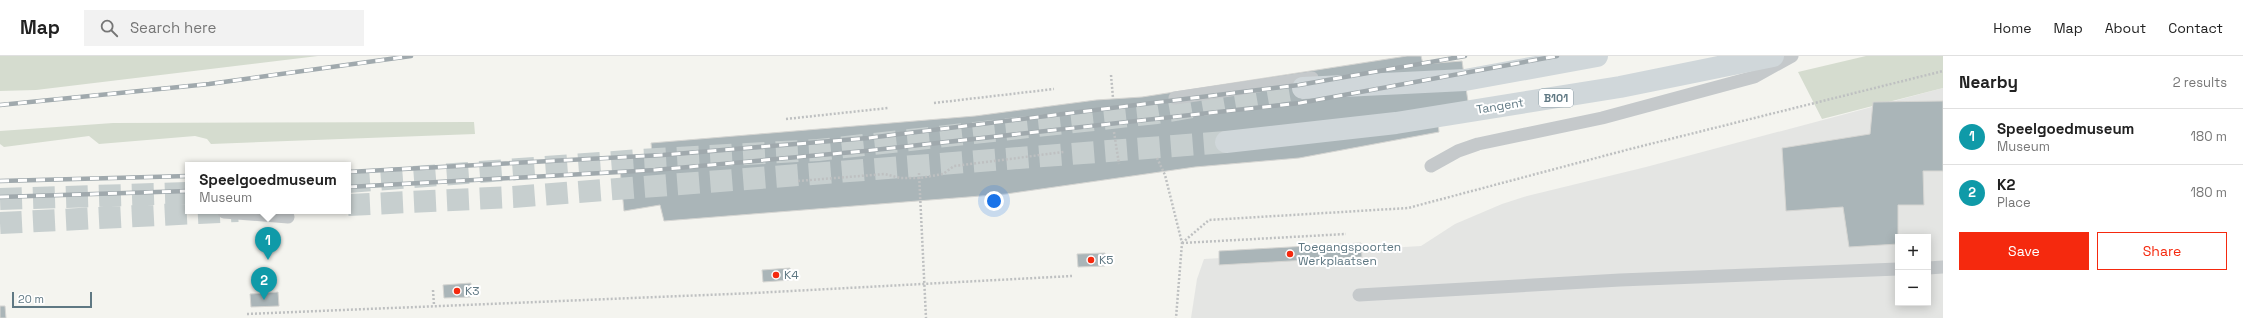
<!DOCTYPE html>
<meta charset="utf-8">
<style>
:root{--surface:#fff;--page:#f2f2f2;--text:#222;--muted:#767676;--line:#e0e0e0;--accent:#f5290e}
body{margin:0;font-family:"Space Grotesk",sans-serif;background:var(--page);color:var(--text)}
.controls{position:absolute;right:12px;bottom:12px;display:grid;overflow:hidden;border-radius:0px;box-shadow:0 2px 10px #0003}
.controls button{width:36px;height:36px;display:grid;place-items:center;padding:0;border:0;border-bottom:1px solid var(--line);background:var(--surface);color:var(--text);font:20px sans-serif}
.scale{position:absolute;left:12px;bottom:10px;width:80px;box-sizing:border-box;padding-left:4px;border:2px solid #5f7883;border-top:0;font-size:11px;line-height:14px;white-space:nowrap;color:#5f7883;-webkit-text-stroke:3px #fff;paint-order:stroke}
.you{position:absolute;left:994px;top:145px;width:14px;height:14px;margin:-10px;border:3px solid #fff;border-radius:50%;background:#1a73e8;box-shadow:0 0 0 6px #1a73e833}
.badge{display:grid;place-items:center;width:26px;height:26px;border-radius:50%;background:var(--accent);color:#fff;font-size:13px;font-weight:700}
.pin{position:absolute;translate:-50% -33px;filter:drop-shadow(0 1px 2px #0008)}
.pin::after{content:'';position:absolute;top:21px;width:14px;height:12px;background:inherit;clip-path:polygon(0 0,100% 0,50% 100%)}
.popup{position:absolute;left:185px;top:106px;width:166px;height:52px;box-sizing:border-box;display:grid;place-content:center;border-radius:0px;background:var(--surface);filter:drop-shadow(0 1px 3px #0005);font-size:13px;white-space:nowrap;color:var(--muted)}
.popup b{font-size:15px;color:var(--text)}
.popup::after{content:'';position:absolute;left:50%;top:100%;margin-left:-8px;border:8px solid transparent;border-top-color:var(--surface)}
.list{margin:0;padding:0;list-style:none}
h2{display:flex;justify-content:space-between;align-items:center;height:52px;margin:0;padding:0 16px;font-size:17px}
h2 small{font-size:13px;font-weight:400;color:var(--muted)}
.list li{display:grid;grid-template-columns:26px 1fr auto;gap:12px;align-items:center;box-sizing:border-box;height:56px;padding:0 16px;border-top:1px solid var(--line)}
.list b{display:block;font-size:15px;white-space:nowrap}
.list p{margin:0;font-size:13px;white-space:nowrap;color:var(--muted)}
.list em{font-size:13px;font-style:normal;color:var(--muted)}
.actions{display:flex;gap:8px;padding:12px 16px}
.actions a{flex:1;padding:9px 0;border:1px solid var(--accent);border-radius:0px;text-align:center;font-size:14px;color:var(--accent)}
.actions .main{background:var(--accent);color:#fff}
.icon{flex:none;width:22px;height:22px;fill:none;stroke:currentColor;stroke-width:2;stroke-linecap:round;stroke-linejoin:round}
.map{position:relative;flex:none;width:1943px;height:262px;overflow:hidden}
header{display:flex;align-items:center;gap:24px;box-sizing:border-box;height:56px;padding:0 20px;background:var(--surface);border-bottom:1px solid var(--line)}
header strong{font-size:19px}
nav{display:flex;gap:22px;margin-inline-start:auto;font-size:14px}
.search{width:280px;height:36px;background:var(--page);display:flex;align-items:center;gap:10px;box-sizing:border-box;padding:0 14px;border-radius:0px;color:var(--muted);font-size:15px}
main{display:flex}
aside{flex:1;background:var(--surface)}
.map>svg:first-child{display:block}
</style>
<header>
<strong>Map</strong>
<div class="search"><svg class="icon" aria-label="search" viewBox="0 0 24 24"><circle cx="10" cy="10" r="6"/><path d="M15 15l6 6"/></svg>Search here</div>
<nav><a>Home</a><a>Map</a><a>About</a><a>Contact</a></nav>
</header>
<main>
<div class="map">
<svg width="1943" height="262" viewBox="0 0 1943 262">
<rect width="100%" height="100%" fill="#f4f4ef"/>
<!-- built -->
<path fill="#e4e5e3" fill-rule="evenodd" d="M1943,32v230h-752l6,-39 7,-20 217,-13 34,-22 47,-20 25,-8 119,-29zM1898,181h30v66h-30z"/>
<!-- green -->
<path fill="#d5dccf" d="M0,0h318l-282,34 -36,1z
M1866,0h77v32l-121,31 -24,-47z
M474,66l1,12 -264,10 -4,-5 -12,-3 -96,8 -10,-8 -85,11 -4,-3v-13l113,-8z"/>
<!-- building -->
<path fill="#aab5b8" stroke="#d5d5d2" d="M1407,0h14l2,8 39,-3 8,54 -32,7 1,10 -140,26 -104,9 -189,27 -342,27 -4,-16 -36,6 -5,-52 33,-6 -1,-10 324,-27 121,-16 46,-3z
M1943,45v70h-20l1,34h-26v39l-49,3 -6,-40 -57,4 -4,-63 88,-14 3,-32z
M1361,187l1,14 -143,8v-14z
M1105,197v13l-27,1 -1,-13z
M790,212l1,12 -28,2 -1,-12z
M471,227v14l-27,1 -1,-13z
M278,236l1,14 -28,1 -1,-13z
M0,250h5l1,12h-6z"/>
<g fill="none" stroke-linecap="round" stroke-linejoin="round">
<!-- highway-tunnel -->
<path stroke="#c7cfcf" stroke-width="22" stroke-dasharray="22 11" stroke-linecap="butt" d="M348,126l291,-22 179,-10 339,-37 146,-25
M0,143l188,-6
M348,149l165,-8 713,-55
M0,167l238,-12"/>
<!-- path -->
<path stroke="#bec0c1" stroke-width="2.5" stroke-dasharray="2 2" stroke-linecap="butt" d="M1111,19l2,23
M934,47l120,-14
M786,63l102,-11
M1114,76l5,32
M1157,102l8,17 17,68 -6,75
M919,117l7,145
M798,125l87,-7 15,4h20l23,-4 11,-8 110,-14
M1182,187l27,-23 199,-12 222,-59 313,-78
M1182,187l164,-9
M433,234l1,15
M247,258l507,-21 318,-17"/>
<!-- lane -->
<path stroke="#c5c9cb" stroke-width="13" d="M1175,42l137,-20
M1431,110l27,-15 20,-7 124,-26 152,-41 38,-21
M224,156l64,5
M1928,212l15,-1
M1359,239l261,-15 278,-11"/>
<!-- highway -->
<path stroke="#d0d7da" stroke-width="22" d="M1303,32l162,-8 132,-24
M1226,86l170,-19 224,-36 153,-31"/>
<defs>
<path id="rail" d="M0,49l209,-21 202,-28
M348,116l315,-17 205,-17 431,-53 166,-29
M0,125l188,-5
M348,131l307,-17 210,-19 435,-48 257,-47
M0,141l188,-6"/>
</defs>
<!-- rail casing -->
<use href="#rail" stroke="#a0a9ad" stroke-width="4.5"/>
<!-- rail -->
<use href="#rail" stroke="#fff" stroke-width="3" stroke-dasharray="9" stroke-linecap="butt"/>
</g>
<!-- markers -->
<g fill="#f5290e" stroke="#fff" stroke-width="1.5">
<circle cx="1290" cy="198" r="4"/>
<circle cx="1091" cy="204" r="4"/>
<circle cx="776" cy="219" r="4"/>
<circle cx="457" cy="235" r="4"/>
</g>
<g text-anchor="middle" stroke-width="4" stroke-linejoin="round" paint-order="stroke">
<!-- shield labels -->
<rect fill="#fff" stroke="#8fa0a8" stroke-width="1" x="1539" y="33" width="34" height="18" rx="3"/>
<g font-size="11" font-weight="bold" fill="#5f7883">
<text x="1556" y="46">B101</text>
</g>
<!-- street labels -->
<g font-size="12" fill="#5f7883" stroke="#fff">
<text transform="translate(1500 50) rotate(-9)" y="4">Tangent</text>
</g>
<!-- poi labels -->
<g font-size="12" fill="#5f7883" stroke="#fff" text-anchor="start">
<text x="1298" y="195">Toegangspoorten<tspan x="1298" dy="14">Werkplaatsen</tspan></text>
<text x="1099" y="208">K5</text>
<text x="784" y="223">K4</text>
<text x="465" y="239">K3</text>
</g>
</g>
</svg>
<div class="controls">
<button>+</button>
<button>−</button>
</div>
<div class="scale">20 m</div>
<div class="you"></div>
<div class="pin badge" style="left:268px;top:204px;background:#0f9aa8">1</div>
<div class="popup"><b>Speelgoedmuseum</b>Museum</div>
<div class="pin badge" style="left:264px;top:244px;background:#0f9aa8">2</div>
</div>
<aside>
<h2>Nearby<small>2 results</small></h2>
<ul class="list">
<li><span class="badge" style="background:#0f9aa8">1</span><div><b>Speelgoedmuseum</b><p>Museum</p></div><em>180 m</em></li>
<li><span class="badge" style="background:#0f9aa8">2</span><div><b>K2</b><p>Place</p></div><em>180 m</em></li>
</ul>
<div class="actions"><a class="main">Save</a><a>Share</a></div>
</aside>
</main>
